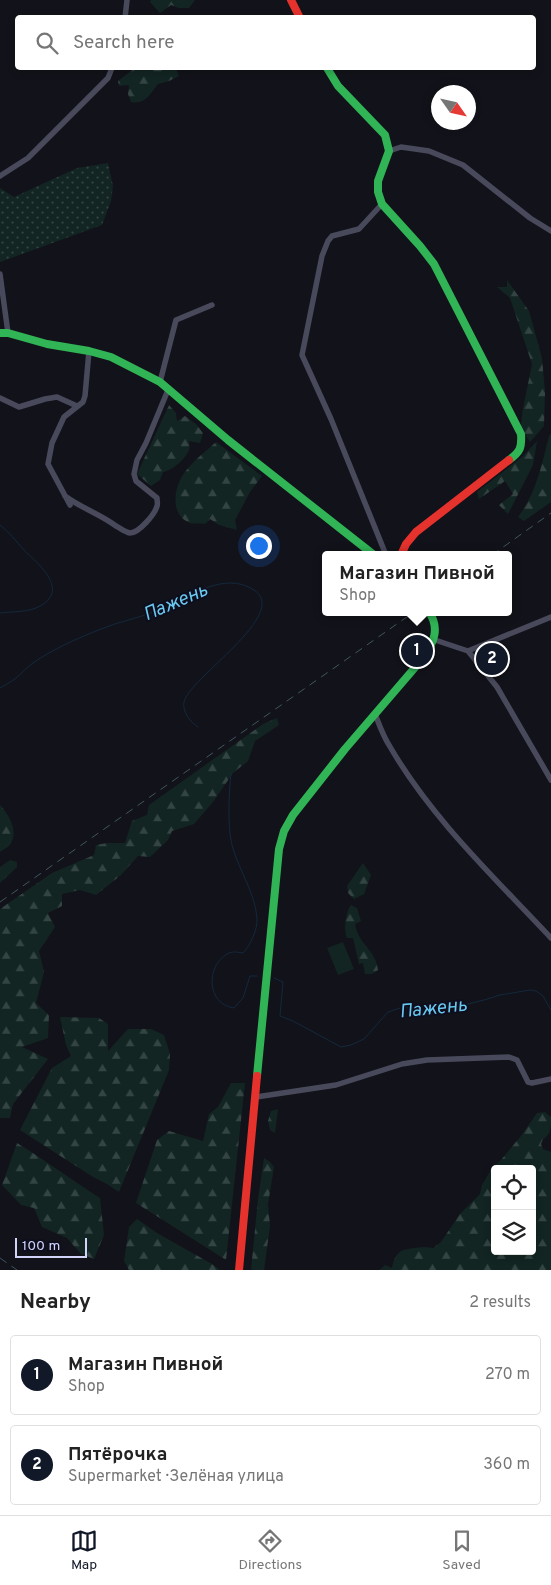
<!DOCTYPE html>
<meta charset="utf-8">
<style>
:root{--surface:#fff;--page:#f6f6f6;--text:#222;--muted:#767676;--line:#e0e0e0;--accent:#111827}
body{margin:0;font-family:Overpass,sans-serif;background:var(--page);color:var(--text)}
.controls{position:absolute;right:15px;bottom:15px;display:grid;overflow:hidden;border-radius:5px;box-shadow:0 2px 8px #0003}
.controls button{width:45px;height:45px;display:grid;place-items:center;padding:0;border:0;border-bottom:1px solid var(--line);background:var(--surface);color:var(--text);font:25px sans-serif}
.compass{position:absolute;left:431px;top:85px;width:45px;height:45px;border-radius:50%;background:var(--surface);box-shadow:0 2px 8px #0003;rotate:124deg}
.scale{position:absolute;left:15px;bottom:12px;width:72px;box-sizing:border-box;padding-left:5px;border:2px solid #d1d3fa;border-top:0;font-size:14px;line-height:18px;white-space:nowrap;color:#d1d3fa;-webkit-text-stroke:4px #0e0e1e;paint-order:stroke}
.you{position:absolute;left:258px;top:545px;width:18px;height:18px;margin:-12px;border:4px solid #fff;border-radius:50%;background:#1a73e8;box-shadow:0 0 0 8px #1a73e833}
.badge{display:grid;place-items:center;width:32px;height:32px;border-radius:50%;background:var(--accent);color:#fff;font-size:16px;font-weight:700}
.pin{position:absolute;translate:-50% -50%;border:2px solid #fff;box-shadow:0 1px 5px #0006}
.popup{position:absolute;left:322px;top:551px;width:190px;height:65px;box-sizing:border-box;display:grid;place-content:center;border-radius:5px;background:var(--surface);filter:drop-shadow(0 1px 4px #0005);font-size:16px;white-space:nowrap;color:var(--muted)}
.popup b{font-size:19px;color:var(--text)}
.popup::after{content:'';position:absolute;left:50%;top:100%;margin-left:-10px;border:10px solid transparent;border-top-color:var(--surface)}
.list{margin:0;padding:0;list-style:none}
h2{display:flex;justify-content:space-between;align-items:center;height:65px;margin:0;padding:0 20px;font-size:21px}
h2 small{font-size:16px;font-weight:400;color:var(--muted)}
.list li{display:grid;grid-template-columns:32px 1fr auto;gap:15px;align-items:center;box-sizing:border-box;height:80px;margin:0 10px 10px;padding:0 10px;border:1px solid var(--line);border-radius:5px}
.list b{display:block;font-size:19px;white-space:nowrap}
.list p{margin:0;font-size:16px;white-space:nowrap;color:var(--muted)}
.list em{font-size:16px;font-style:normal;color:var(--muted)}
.icon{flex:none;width:28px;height:28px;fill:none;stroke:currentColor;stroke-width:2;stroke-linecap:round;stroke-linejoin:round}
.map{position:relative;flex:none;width:551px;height:1270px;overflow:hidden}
.search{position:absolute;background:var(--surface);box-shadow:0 2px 8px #0003;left:15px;right:15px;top:15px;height:55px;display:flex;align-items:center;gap:12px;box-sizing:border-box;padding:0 18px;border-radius:5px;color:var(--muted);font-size:19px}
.sheet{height:245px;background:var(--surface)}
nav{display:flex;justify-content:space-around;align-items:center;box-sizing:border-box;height:70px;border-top:1px solid var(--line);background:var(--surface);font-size:14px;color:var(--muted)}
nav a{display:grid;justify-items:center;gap:2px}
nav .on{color:var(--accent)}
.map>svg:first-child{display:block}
</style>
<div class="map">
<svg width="551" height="1270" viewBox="0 0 551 1270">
<defs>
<pattern id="grass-dots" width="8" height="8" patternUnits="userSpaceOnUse" patternTransform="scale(1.25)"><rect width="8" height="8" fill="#122522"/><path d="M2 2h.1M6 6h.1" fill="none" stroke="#334443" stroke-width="1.8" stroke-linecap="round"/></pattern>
<pattern id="forest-firs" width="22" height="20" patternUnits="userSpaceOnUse" patternTransform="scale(1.25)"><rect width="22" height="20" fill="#122522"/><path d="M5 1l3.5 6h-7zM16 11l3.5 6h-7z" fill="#334443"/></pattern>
</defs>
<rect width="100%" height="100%" fill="#12121a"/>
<!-- grass -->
<path fill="url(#grass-dots)" d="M108,163l5,23 -2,15 -9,24 -102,37v-74l14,9 63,-29z"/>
<!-- forest -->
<path fill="url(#forest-firs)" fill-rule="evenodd" d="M151,0h44l-6,8h-10l-8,-3 -11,8 -10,-11z
M135,68h35l6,1 3,7 -10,5 -11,3c-8,10 -13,21 -27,18l-3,-8 1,-9 -10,1 -1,-5z
M507,280l22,31 13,47 3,34 -1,34 -14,16 -9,-14 1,-14 10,-50 -22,-66 -13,-11h10z
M169,405l7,8 1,8 8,-5 11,8 7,9 -3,10 -11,-2c0,3 1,6 0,9 -3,8 -17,21 -26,22l-3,8 -9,6 -14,-12z
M551,434v68l-27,19 -6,-4c18,-23 24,-53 31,-81z
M537,441l-4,24 -25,49 -9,-9 14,-11 -8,-13 -26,18 -2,-7 46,-36z
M216,442l46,34 -12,16 -15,28 2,10 -18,-5 -9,-6 -5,5c-4,-1 -11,0 -15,-1 -21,-8 -16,-37 -5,-51 8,-11 21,-21 31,-30z
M277,718l2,7 -24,16 -7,20 -15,12 -20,29 -19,22 -22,7 -4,9 -18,17 -12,-1 -17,19 -25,20 -16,-5 -18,4v12l-14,7 7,14 -16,24 5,21 -8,31 13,12 -1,23 -26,9 26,12 -35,45 -3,14h-10v-209l52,-36 42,-18 2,-10 11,-2h18l7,-22 15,-6 2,-10 114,-81z
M0,805c9,10 19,26 10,40 -2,2 -7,5 -10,7z
M10,860l7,2v5l-17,16v-16z
M363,863l8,12 -7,19 -10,5 -6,-6 -1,-7z
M351,905l6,3 4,13 -6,3c3,20 21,26 23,46l-6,4h-7l-2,-11 -4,1 -6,-26h-6c-4,-7 -1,-27 4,-33z
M60,1017l39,1 9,6v27l20,-22h23l13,6 6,19 -1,16 -50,122 -12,-8 -14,-7 -73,-47 32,-62 19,-12 -5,-11z
M231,1083h14l-19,177 -90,-57 21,-63 12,-9 34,10 6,-27 9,-7z
M278,1109l-3,24 -5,-3 -2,-9 3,-10z
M545,1112l6,5c0,10 0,18 -8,22l-2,5 2,5 8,3v118h-171l5,-5 7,3c1,-6 3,-13 9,-17 8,-3 24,-5 32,-3l8,-6 19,-28 20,-20 2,-9 10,-17 9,-8 20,-24 16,-23zM495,1169h37v82h-37z
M17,1143c28,17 55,37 83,55l4,37 -10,24 -13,-5 -14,-16 -25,-11 -8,-19 -13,-3 -19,-20z
M264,1158l6,4 4,5 -6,37 2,22 -6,44h-13l7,-71z
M137,1219l20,14 55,31 8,6h-91l-5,-9 5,-34z"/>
<!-- park -->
<path fill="#122522" d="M343,942l11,27 -16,6 -11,-27z"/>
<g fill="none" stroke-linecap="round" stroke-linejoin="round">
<!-- stream -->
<path stroke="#12293c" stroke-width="1" d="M0,525c9,7 16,16 24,25 13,13 45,38 18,55 -13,8 -28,6 -42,8
M0,688c5,-3 11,-6 16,-10 6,-5 11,-11 17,-15 20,-14 45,-25 68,-34 19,-8 39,-11 58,-19 28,-12 65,-40 95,-20 37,24 -65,88 -70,112 -2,9 6,20 14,25
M231,773c-2,20 -3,41 -1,61 3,29 25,55 27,84 1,11 -7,28 -14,35 -6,-1 -11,-2 -16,1 -21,12 -21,50 7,54l9,-10 7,-22h7
M274,978l9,4 -3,34 13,5 48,26 10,-2 13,-6 24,-27 12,-4 56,-1 28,-7 16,-5 30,-5 6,1 7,5 8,14"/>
<!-- street -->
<path stroke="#484a5b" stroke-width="5.5" d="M125,18l2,-18
M389,151l12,-4 28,4 34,14 67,53 21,13
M0,176l28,-18 80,-80 4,-10
M382,204l-23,25 -27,7 -4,5 -6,15 -20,99 29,64 55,136
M0,274l8,59
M160,382l16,-62 36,-15
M0,398l19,9 26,-8 12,-2 20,9
M65,496c16,12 35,18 51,30 4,2 9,6 14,7 9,0 25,-19 27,-27 1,-2 0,-5 0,-8l-21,-17 -2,-7 3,-14 9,-17 22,-53
M70,505l-22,-41 4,-21 12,-26 19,-15 2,-6 4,-45
M435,640l33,11 83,-34
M468,651l29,36 54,93
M375,714c4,10 8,22 14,31 42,73 105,132 162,193
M256,1097l80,-12 66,-21 25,-4 82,-3 8,3 11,22 4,1 19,-4"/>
<!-- fast -->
<path stroke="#30b455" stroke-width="8" d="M327,68l11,18 47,49 4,16 -11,30v11l4,12 38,42 14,18 87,170c1,14 -1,18 -12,26
M0,333h8l39,11 42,7 22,6 49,25 68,58 146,115
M257,1076l22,-227 5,-18 9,-16 52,-66 79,-92c10,-15 16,-29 5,-45"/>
<!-- jam -->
<path stroke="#e5322d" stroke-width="8" d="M291,0l9,18
M401,555l5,-11 10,-12 93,-72
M239,1270l18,-194"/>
<!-- rail -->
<path stroke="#40565e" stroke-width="1" stroke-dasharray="8 6" stroke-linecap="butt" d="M492,555l59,-42
M0,902l414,-290
M0,1258l17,12"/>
</g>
<g text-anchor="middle" stroke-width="4" stroke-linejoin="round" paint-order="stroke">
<!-- water labels -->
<g font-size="19" font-style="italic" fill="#69c9f0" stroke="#0e0e1e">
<text transform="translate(175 601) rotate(-23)" y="7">Пажень</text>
<text transform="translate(433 1007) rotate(-6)" y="7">Пажень</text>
</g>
</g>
</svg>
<div class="controls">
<button><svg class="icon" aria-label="locate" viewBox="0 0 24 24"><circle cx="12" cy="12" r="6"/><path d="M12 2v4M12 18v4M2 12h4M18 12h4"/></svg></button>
<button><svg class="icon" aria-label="layers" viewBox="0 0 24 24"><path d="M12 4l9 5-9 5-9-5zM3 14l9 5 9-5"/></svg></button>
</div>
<svg class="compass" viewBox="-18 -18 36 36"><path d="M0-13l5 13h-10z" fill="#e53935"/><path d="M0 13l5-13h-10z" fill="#767676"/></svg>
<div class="scale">100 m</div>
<div class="you"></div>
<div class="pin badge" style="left:417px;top:651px">1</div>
<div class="popup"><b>Магазин Пивной</b>Shop</div>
<div class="pin badge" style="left:492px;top:659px">2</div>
<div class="search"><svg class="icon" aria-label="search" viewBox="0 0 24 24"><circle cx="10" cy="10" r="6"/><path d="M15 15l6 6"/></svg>Search here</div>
</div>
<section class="sheet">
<h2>Nearby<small>2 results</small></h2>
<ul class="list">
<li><span class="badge">1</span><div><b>Магазин Пивной</b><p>Shop</p></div><em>270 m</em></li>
<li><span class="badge">2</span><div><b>Пятёрочка</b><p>Supermarket · Зелёная улица</p></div><em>360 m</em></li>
</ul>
</section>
<nav>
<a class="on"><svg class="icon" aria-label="map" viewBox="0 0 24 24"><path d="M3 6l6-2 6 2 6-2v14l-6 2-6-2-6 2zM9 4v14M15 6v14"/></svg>Map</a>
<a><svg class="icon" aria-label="directions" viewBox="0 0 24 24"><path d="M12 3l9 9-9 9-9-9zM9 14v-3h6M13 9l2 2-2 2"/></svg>Directions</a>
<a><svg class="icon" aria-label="saved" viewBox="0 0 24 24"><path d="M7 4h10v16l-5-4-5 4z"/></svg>Saved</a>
</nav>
